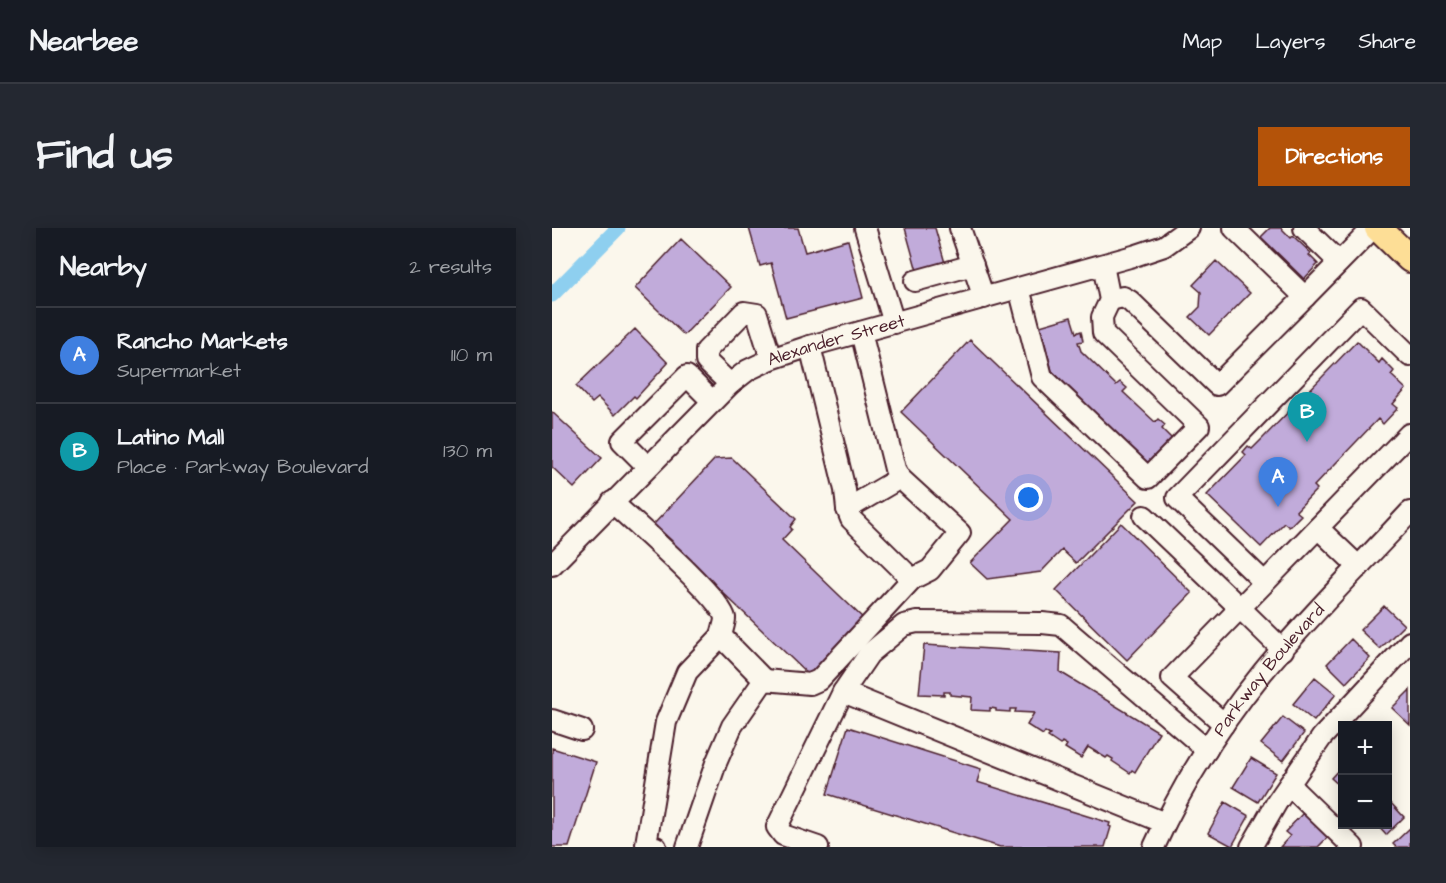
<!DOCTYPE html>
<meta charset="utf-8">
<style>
:root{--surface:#171b24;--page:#242831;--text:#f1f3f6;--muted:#9ea1a6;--line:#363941;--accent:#b45309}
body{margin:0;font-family:"Architects Daughter",sans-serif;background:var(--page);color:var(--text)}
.controls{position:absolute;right:18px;bottom:18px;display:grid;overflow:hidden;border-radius:0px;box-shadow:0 3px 15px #0003}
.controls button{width:54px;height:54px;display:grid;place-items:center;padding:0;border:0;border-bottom:2px solid var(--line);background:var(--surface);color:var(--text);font:30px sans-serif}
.you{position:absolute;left:477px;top:270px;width:21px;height:21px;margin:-15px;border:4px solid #fff;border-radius:50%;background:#1a73e8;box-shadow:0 0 0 9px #1a73e833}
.badge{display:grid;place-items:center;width:39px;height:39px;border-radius:50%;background:var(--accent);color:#fff;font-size:20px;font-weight:700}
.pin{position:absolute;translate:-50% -50px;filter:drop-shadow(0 2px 3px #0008)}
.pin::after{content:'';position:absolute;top:32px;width:21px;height:18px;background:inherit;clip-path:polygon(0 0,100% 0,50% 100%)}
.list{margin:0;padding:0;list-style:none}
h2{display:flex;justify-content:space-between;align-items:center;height:78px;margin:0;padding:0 24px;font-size:26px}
h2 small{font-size:20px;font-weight:400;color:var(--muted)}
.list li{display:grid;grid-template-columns:39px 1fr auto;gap:18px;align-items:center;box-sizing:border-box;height:96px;padding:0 24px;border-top:2px solid var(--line)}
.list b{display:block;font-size:22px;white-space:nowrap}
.list p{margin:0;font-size:20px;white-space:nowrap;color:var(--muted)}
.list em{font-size:20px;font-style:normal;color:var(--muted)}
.map{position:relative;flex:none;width:858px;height:619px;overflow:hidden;border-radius:0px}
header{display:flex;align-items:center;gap:36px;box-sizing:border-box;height:84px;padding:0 30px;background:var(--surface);border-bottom:2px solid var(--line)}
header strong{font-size:28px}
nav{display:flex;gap:33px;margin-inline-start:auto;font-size:21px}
.intro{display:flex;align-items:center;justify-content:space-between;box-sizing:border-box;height:144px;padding:0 36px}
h1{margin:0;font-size:42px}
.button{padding:15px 27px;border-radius:0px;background:var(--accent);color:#fff;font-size:21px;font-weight:700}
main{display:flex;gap:36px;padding:0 36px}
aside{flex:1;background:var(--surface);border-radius:0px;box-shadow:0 3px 15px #0003}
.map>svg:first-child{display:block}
</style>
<header>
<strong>Nearbee</strong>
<nav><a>Map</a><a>Layers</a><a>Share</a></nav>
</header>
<div class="intro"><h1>Find us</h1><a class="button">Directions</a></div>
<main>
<aside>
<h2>Nearby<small>2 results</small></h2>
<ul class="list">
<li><span class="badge" style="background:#3f7fe0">A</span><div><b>Rancho Markets</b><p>Supermarket</p></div><em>110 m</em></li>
<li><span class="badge" style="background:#0f9aa8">B</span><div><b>Latino Mall</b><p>Place · Parkway Boulevard</p></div><em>130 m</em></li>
</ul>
</aside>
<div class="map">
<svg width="858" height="619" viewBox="0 0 858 619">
<rect width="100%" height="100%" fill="#fbf7ec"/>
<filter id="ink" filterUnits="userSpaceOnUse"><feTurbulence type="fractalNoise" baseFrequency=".0167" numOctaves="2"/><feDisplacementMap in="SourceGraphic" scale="12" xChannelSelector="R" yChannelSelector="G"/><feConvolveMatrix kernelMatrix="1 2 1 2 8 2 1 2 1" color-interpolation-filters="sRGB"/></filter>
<g filter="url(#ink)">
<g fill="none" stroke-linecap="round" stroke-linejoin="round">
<!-- canal -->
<path stroke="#8ecfef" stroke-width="15" d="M0,67l66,-67"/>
</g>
<!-- building -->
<path fill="#c1abda" stroke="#4a1f2b" stroke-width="1.5" d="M197,0h49l7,24 43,-12 15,58 -77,20 -15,-55 -11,3z
M353,0h30l10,35 -28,8z
M718,0h11l10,10 2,-2 18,17 -2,2 9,9 -14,15 -43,-42z
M129,11l50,48 -47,48 -49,-47z
M664,33l34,32 -41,42 -19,-18 10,-10 1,-15 -8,-7z
M519,89l5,16 5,-2 2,10 -5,1 3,9 35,34 4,-3 7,6 -4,4 32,30 3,-3 7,6 -3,4 12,12 -24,25 -98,-95 -12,-45z
M83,101l33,34 -32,35 -2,-2 -19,19 -17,-17 -6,5 -16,-17z
M418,112l168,161 -62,62 -14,-13 -21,22 -54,7 -17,-16 43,-44 -112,-107z
M805,113l22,22 3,-4 12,12 -3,4 15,14 -13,15 5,4 -15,16 -5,-5 -64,67 3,3 -21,22 5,4 -12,12 -5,-4 -23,24 -54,-52 39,-40 -3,-3 5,-6 4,3 12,-12z
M0,184l50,46 -28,30 -22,-21z
M180,230l64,61 -6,8 2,2 -10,11 85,82 -54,57 -143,-137 2,-1 -18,-17 61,-65z
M569,295l71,70 -65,67 -71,-70z
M832,378l20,19 -24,24 -20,-19z
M799,411l19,19 -24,25 -19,-19z
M372,417l137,8 -1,19 99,60 -24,40 -3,-2 -2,3 -18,-12 1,-2 -5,-3 -2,2 -18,-11 -7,11 -16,-10 2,-3 -5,-3 -2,3 -12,-8 2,-2 -5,-3 -2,3 -16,-10 7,-12 -19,-1 1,-3h-6v3l-14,-1v-2l-6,-1v3l-19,-1 1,-13 -22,-2v-3h-6v3l-25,-1z
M763,449l21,17 -22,27 -21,-17z
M858,462v35l-18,-17z
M731,489l21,16 -21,28 -22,-17z
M296,499l133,42 -4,13 133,41 -1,3 2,1 -6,20h-105l-173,-53z
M0,520l44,14 -27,85h-17z
M699,530l25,15 -18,29 -25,-15z
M790,538v22l-11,-10z
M836,572l16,17 -18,18 -10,-11h12z
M673,574l24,14 -17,30 -24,-13z
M751,585l25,24 -10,10h-38l10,-11 -5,-4z
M858,600v19h-14l-3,-3z"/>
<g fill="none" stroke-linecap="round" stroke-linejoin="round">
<defs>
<g id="minor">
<path d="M313,0l29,95"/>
<path d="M408,0l24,70"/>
<path d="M682,0l71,69 68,-69"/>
<path d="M752,0l35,34"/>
<path d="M363,53l58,-16"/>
<path d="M467,60l23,89 106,101 51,-52 -96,-93 -1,-16 8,-17 -7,-35"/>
<path d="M558,72l13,-3 7,4 87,84 88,-88"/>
<path d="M309,104l34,137 5,9 60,55 -30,37 -18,9"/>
<path d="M178,156l-24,-23v-10l38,-39 13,2 14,45"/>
<path d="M95,238l-25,-25 65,-65 25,25"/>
<path d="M60,274c20,19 109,95 113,116 0,5 -3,13 -4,18"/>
<path d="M295,281l53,-31"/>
<path d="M592,288l96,92 -68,70 52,46"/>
<path d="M766,300l41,39"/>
<path id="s1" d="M0,337l178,-181 18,-14 23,-11 39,-13 327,-91 27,-9 25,-18"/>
<path d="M712,354l-87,-84 184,-190 49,48"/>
<path d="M731,422l-43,-42 169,-174 1,1"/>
<path d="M291,464l322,131"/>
<path d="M0,492l30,10"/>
<path d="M737,557l64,62"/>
<path d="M104,619l-10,-3 20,-122 21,-50 34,-36 43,44"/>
<path d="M135,619l29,-84 16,-37 32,-46 46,4 9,-4 93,-101 -61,-60 -4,-10 -2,-19 -35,-144"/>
<path d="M266,619l-35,-12 -6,-8 66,-135 26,-38 35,-29 13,-3 125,1 19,2 146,125"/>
<path id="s2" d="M602,619c28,-62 65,-121 108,-174 46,-56 99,-108 148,-161"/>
<path d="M699,619l26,-45 45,-65 88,-95"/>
</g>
<path id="major" d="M826,0l32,31"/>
</defs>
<!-- minor casing -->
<use href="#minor" stroke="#4a1f2b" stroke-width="24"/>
<!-- major casing -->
<use href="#major" stroke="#4a1f2b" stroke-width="30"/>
<!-- minor -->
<use href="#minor" stroke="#fbf7ec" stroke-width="20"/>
<!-- major -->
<use href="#major" stroke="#fdde96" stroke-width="26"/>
</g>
</g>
<g text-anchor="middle" stroke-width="6" stroke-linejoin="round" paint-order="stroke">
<!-- street labels -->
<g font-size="18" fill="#4a1f2b" stroke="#fbf7ec">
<text dy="6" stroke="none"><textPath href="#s1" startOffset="370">Alexander Street</textPath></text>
<text dy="6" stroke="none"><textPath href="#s2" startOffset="212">Parkway Boulevard</textPath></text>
</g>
</g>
</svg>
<div class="controls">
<button>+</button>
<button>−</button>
</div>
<div class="you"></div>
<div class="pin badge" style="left:726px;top:279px;background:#3f7fe0">A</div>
<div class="pin badge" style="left:755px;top:214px;background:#0f9aa8">B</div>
</div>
</main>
